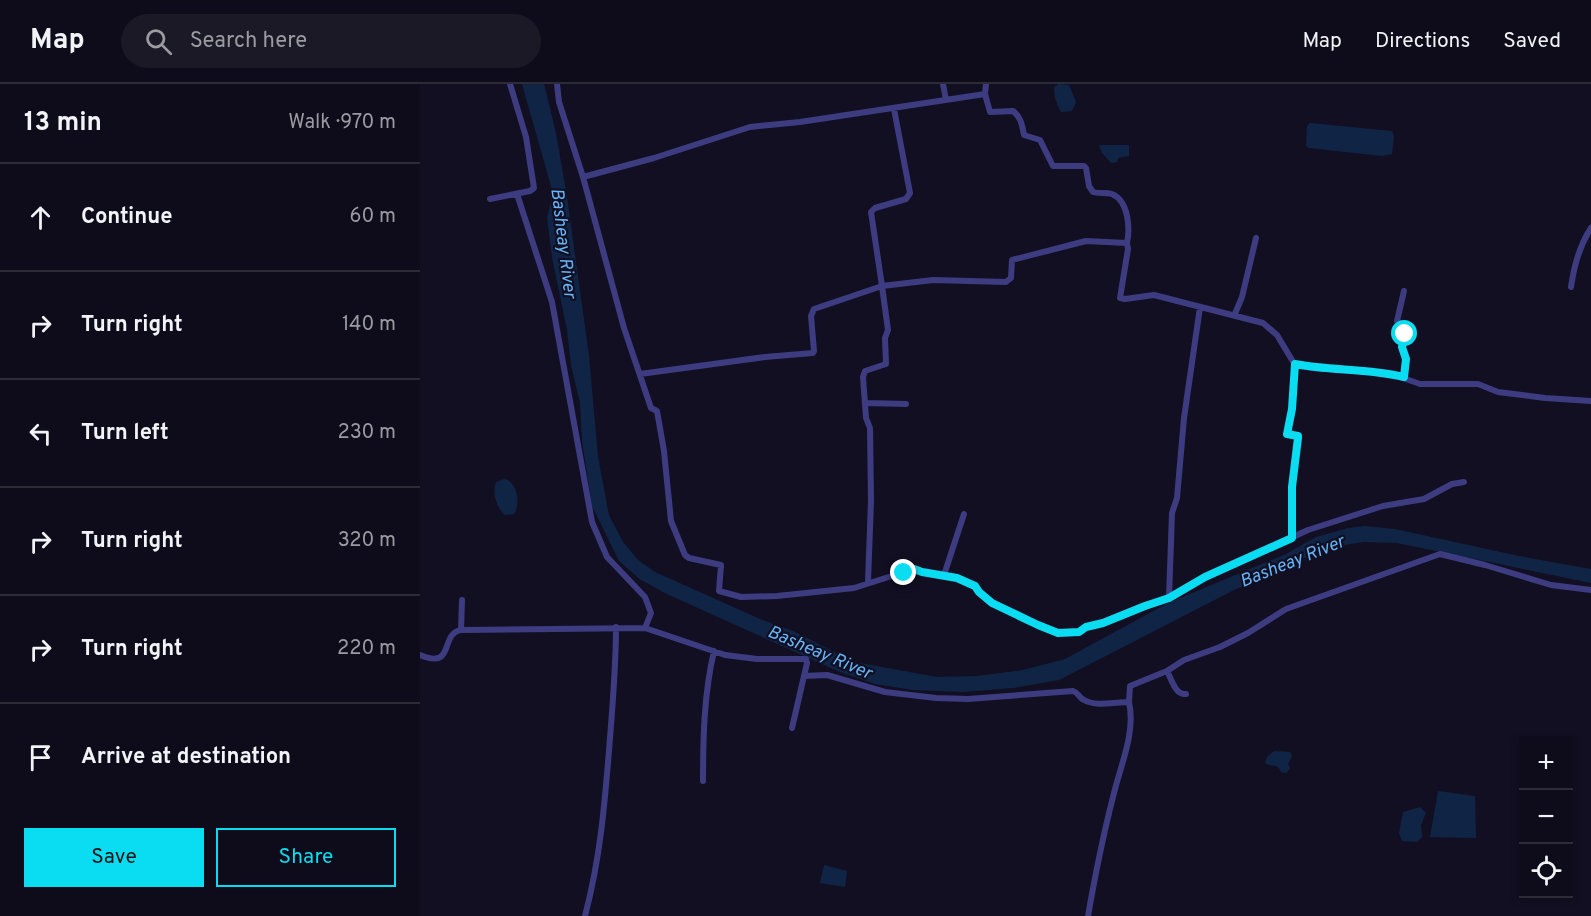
<!DOCTYPE html>
<meta charset="utf-8">
<style>
:root{--surface:#0e0b1a;--page:#1c1927;--text:#f1f3f6;--muted:#9b9ba2;--line:#2e2b39;--accent:#0adcf1}
body{margin:0;font-family:Overpass,sans-serif;background:var(--page);color:var(--text)}
.controls{position:absolute;right:18px;bottom:18px;display:grid;overflow:hidden;border-radius:0px;box-shadow:0 3px 9px #0003}
.controls button{width:54px;height:54px;display:grid;place-items:center;padding:0;border:0;border-bottom:2px solid var(--line);background:var(--surface);color:var(--text);font:30px sans-serif}
.stop{position:absolute;width:18px;height:18px;margin:-14px;border:4px solid #0adcf1;border-radius:50%;background:#fff}
.stop.end{background:#0adcf1;border-color:#fff;box-shadow:0 2px 6px #0008}
.list{margin:0;padding:0;list-style:none}
h2{display:flex;justify-content:space-between;align-items:center;height:78px;margin:0;padding:0 24px;font-size:26px}
h2 small{font-size:20px;font-weight:400;color:var(--muted)}
.list li{display:grid;grid-template-columns:39px 1fr auto;gap:18px;align-items:center;box-sizing:border-box;height:108px;padding:0 24px;border-top:2px solid var(--line)}
.list b{display:block;font-size:22px;white-space:nowrap}
.list em{font-size:20px;font-style:normal;color:var(--muted)}
.actions{display:flex;gap:12px;padding:18px 24px}
.actions a{flex:1;padding:14px 0;border:2px solid var(--accent);border-radius:0px;text-align:center;font-size:21px;color:var(--accent)}
.actions .main{background:var(--accent);color:#111}
.icon{flex:none;width:33px;height:33px;fill:none;stroke:currentColor;stroke-width:2;stroke-linecap:round;stroke-linejoin:round}
.map{position:relative;flex:none;width:1171px;height:832px;overflow:hidden}
header{display:flex;align-items:center;gap:36px;box-sizing:border-box;height:84px;padding:0 30px;background:var(--surface);border-bottom:2px solid var(--line)}
header strong{font-size:28px}
nav{display:flex;gap:33px;margin-inline-start:auto;font-size:21px}
.search{width:420px;height:54px;background:var(--page);display:flex;align-items:center;gap:15px;box-sizing:border-box;padding:0 21px;border-radius:33px;color:var(--muted);font-size:22px}
main{display:flex}
aside{flex:1;background:var(--surface)}
.map>svg:first-child{display:block}
</style>
<header>
<strong>Map</strong>
<div class="search"><svg class="icon" aria-label="search" viewBox="0 0 24 24"><circle cx="10" cy="10" r="6"/><path d="M15 15l6 6"/></svg>Search here</div>
<nav><a>Map</a><a>Directions</a><a>Saved</a></nav>
</header>
<main>
<aside>
<h2>13 min<small>Walk · 970 m</small></h2>
<ul class="list">
<li><svg class="icon" aria-label="ahead" viewBox="0 0 24 24"><path d="M12 20V5M6 11l6-6 6 6"/></svg><div><b>Continue</b></div><em>60 m</em></li>
<li><svg class="icon" aria-label="right" viewBox="0 0 24 24"><path d="M7 20v-9h11M14 6l5 5-5 5"/></svg><div><b>Turn right</b></div><em>140 m</em></li>
<li><svg class="icon" aria-label="left" viewBox="0 0 24 24"><path d="M17 20v-9H6M10 6l-5 5 5 5"/></svg><div><b>Turn left</b></div><em>230 m</em></li>
<li><svg class="icon" aria-label="right" viewBox="0 0 24 24"><path d="M7 20v-9h11M14 6l5 5-5 5"/></svg><div><b>Turn right</b></div><em>320 m</em></li>
<li><svg class="icon" aria-label="right" viewBox="0 0 24 24"><path d="M7 20v-9h11M14 6l5 5-5 5"/></svg><div><b>Turn right</b></div><em>220 m</em></li>
<li><svg class="icon" aria-label="arrive" viewBox="0 0 24 24"><path d="M6 21V4h12l-3 4 3 4H6"/></svg><div><b>Arrive at destination</b></div></li>
</ul>
<div class="actions"><a class="main">Save</a><a>Share</a></div>
</aside>
<div class="map">
<svg width="1171" height="832" viewBox="0 0 1171 832">
<rect width="100%" height="100%" fill="#120f23"/>
<!-- water -->
<path fill="#102546" d="M102,0h22l12,49 11,64 22,159 9,101 11,58 14,27 15,18 17,12 105,47 33,12 61,31 83,15 40,-1 46,-6 42,-11 103,-56 118,-49 30,-17 32,-9 17,-2 30,3 124,27 72,13v14l-194,-40 -33,-1 -21,3 -30,9 -79,36 -175,90 -46,8 -50,4 -50,-2 -38,-6 -35,-12 -171,-77 -28,-15 -22,-19 -27,-55 -10,-65 -2,-38 -9,-38 -4,-35 -15,-73 -5,-39 6,-25z
M638,0l11,1 7,17 -4,9 -11,1c-4,-7 -7,-15 -7,-24z
M890,39l82,8 2,5 -2,18 -10,2 -73,-8 -3,-2 1,-20z
M679,61h30v11l-11,2 -1,4 -6,1 -9,-10z
M84,395c13,2 17,24 10,35l-9,1c-9,-8 -13,-22 -9,-33z
M854,667l16,1 2,4 -4,8 2,4 -4,5 -5,-1c-4,-10 -8,-4 -16,-9l2,-6z
M1018,707l37,5 1,42 -46,-1z
M1000,723l6,6 -5,12 1,12 -5,5 -15,-1 -3,-8 4,-21z
M404,781l23,6 -2,16 -25,-4z"/>
<g fill="none" stroke-linecap="round" stroke-linejoin="round">
<!-- street -->
<path stroke="#3e3c80" stroke-width="6" d="M137,0l2,18 24,75 41,151 27,80 6,3 7,40 7,70 14,34 4,3 32,7 -2,26 22,6 36,-1 77,-8 60,-19 8,3 35,6 18,8 4,6 13,10 45,23 21,8 21,-1 7,-5 17,-4 42,-17 24,-8 36,-21 103,-47 75,-24 41,-7 28,-15 12,-2
M523,0l3,16
M565,10l5,18 23,-1c8,6 9,14 11,24l16,5 13,26h31l2,2 3,18 4,6c6,2 13,0 19,2 17,7 18,35 15,49
M474,25l16,84 -4,6 -31,9 -4,4 11,74 51,-6 73,2 5,-4 1,-18 74,-19 41,2 1,6 -8,49 5,1 29,-4 109,28 14,12 18,30
M163,93l71,-19 96,-31 50,-5 185,-28 1,-10
M97,110l35,108 40,220 15,35 38,40 6,16 -6,15
M70,115l40,-8 4,-3 -8,-51 -16,-53
M1151,203c3,-21 8,-41 20,-59
M984,207l-7,30 9,8 -4,18 4,12 -2,18
M814,232l8,-19 14,-59
M220,290l125,-17 48,-4 1,-2 -3,-35 3,-7 68,-23 6,44 -3,8 1,26 -21,7 -2,6 3,41 4,10 1,73 -3,81
M445,319l41,1
M872,454v-51l6,-49v-2l-11,-2 5,-25 3,-44 18,3 76,5 31,11h58l20,8 47,6 46,3
M524,491l20,-61
M749,514l3,-85 5,-15 7,-80 16,-111
M41,546l1,-30
M0,571c36,15 19,-21 41,-25l184,-2 80,27 32,4h49l1,4 -3,13
M747,587c5,9 8,24 19,23
M372,644l12,-52 23,-1 58,17 51,6 32,1 105,-8c6,2 5,6 11,9 12,7 31,2 45,2l1,-16 37,-15 17,-11 36,-13 28,-14 38,-24 154,-55 45,11 66,20 40,5
M283,697c0,-44 1,-87 11,-130
M165,832c16,-61 20,-116 25,-178 3,-37 6,-74 6,-111
M668,832c7,-40 15,-80 25,-119 7,-31 23,-64 16,-95"/>
</g>
<g fill="none" stroke-linecap="round" stroke-linejoin="round">
<!-- route -->
<path stroke="#0adcf1" stroke-width="8" d="M484,489l10,-4 8,3 35,6 18,8 4,6 13,11 46,22 20,8 21,-1 7,-5 17,-4 42,-17 24,-8 36,-21 87,-39v-51l6,-49v-2l-11,-2 5,-25 3,-45c36,7 73,4 109,13l2,-18 -4,-12 3,-13"/>
</g>
<g text-anchor="middle" stroke-width="4.5" stroke-linejoin="round" paint-order="stroke">
<!-- water labels -->
<g font-size="18" font-style="italic" fill="#65b6f9" stroke="#120f23">
<text transform="translate(144 159) rotate(83)" y="6">Basheay River</text>
<text transform="translate(872 477) rotate(-22)" y="6">Basheay River</text>
<text transform="translate(400 568) rotate(23)" y="6">Basheay River</text>
</g>
</g>
</svg>
<div class="controls">
<button>+</button>
<button>−</button>
<button><svg class="icon" aria-label="locate" viewBox="0 0 24 24"><circle cx="12" cy="12" r="6"/><path d="M12 2v4M12 18v4M2 12h4M18 12h4"/></svg></button>
</div>
<div class="stop" style="left:985px;top:250px"></div>
<div class="stop end" style="left:484px;top:489px"></div>
</div>
</main>
